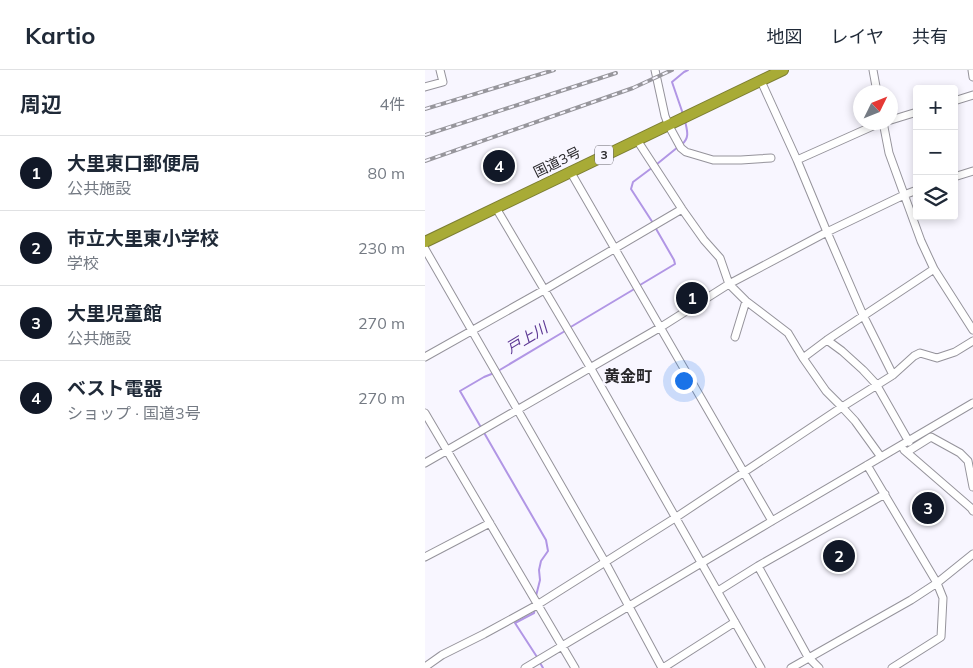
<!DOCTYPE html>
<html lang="ja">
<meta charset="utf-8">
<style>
:root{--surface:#fff;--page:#f2f2f3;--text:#1f2937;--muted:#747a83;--line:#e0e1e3;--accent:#111827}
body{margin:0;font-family:Mulish,"Noto Sans JP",sans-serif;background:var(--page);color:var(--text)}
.controls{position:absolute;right:15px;top:15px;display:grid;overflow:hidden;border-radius:5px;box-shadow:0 2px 8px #0003}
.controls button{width:45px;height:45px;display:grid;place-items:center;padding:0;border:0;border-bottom:1px solid var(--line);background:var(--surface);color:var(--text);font:25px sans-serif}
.compass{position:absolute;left:428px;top:15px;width:45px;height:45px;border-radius:50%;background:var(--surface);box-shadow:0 2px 8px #0003;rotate:47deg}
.you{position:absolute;left:258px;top:310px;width:18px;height:18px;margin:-12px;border:4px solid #fff;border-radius:50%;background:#1a73e8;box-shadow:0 0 0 8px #1a73e833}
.badge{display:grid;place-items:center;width:32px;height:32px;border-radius:50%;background:var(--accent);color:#fff;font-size:16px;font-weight:700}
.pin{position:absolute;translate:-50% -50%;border:2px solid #fff;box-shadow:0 1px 5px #0006}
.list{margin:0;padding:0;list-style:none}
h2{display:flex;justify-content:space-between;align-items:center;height:65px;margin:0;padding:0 20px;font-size:21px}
h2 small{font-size:16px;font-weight:400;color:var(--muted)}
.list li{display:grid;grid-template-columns:32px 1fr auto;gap:15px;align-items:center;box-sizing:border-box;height:75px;padding:0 20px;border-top:1px solid var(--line)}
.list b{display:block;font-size:19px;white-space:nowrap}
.list p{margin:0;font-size:16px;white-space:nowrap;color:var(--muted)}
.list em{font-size:16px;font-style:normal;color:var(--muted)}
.icon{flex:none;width:28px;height:28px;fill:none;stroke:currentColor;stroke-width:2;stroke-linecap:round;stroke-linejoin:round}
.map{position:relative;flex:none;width:548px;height:598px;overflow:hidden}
header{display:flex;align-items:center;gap:30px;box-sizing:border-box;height:70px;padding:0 25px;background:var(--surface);border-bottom:1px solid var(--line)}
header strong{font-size:24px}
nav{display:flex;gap:28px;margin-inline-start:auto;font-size:18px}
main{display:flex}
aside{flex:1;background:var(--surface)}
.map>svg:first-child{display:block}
</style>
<header>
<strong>Kartio</strong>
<nav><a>地図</a><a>レイヤ</a><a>共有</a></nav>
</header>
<main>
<aside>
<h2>周辺<small>4件</small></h2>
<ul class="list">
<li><span class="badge">1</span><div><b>大里東口郵便局</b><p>公共施設</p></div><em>80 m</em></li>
<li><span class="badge">2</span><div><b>市立大里東小学校</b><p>学校</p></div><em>230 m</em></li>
<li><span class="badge">3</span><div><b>大里児童館</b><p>公共施設</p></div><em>270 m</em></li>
<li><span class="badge">4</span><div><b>ベスト電器</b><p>ショップ · 国道3号</p></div><em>270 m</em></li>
</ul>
</aside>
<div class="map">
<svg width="548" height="598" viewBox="0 0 548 598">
<rect width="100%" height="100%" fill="#f8f6ff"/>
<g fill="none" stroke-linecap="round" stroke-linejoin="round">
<!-- stream -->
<path stroke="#b196e5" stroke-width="2" d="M258,44l-11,-32 12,-10 4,-2
M257,74c8,-6 5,-14 3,-23
M232,94l21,-17
M228,97l-20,15 -2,7 22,34
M215,215l35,-21 -1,-4 -19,-33
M144,258l67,-40
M73,301l67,-40
M69,303l-10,4 -24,14 86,149 2,11 -7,10 -2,9 1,10 -4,16
M110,538l-1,5 -19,10 22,34
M114,591l4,7"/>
<defs>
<path id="minor" d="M230,0l10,46 4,10 12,22 5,4 27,8h28l30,-2
M448,0l4,22
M547,0l1,7
M336,11l36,79 30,72 36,83 30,60
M0,17l18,-5 -3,-12
M529,31l19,-6
M466,50l26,-8
M458,52l6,31 32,88 13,28 39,61
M212,70l45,69 22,31 16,18 9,26 17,17 42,32 15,25 23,33 16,16 13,14 26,36
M372,90l85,-38
M145,101l202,350
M529,107l19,-6
M71,138l94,159 171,301
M0,179l180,313 57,106
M310,267l11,-36
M402,270l15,11 21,19 13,14 33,58
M0,287l119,-67 138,-81
M378,288l24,-18 107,-71
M0,343l150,255
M479,380l67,58 2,3
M482,382l24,-15 29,16 8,8 5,26
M0,393l236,-136 68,-43 98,-52 77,-37 13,-5
M442,395l70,118 6,15 -2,39 -49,31
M0,487l65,-34
M333,496l50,91 11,11
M293,521l40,-25 127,-72
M0,597l17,-12 42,-21 53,-29 138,-87 167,-111 51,-32 21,-19 6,-3 17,5 18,-6 18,-11
M100,598l247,-147 201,-118
M238,598l72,-46
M366,598l120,-68 26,-17 36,-29"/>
<path id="highway" d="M0,172l358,-172"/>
</defs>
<!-- minor casing -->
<use href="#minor" stroke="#95939b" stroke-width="9"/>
<!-- highway casing -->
<use href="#highway" stroke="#7b7d32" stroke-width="12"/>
<!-- minor -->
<use href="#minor" stroke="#fff" stroke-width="7"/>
<!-- highway -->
<use href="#highway" stroke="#a8ab36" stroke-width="10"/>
<defs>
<path id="rail" d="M0,39l129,-39
M0,65l191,-62
M0,91l208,-73 39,-18"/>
</defs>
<!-- rail casing -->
<use href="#rail" stroke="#97969c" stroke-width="4"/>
<!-- rail -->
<use href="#rail" stroke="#f8f6ff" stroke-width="2" stroke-dasharray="5.5" stroke-linecap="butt"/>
</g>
<g text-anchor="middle" stroke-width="5" stroke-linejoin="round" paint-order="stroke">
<!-- shield labels -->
<rect fill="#f8f6ff" stroke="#66656a" stroke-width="1" x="170" y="75.5" width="18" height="19" rx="4"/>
<g font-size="12" font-weight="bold" fill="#28272a">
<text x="179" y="89">3</text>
</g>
<!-- street labels -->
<g font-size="14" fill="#28272a" stroke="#f8f6ff">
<text transform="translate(132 92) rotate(-26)" y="5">国道3号</text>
</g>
<!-- water labels -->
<g font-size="15" font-style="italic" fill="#5d3894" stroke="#f8f6ff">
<text transform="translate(102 268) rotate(-31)" y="5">戸上川</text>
</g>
<!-- quarter labels -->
<g font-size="16" font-weight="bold" fill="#28272a" stroke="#f8f6ff">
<text x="203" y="312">黄金町</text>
</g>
</g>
</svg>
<div class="controls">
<button>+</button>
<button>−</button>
<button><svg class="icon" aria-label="layers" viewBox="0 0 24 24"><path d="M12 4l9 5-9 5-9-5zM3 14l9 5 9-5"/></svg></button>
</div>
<svg class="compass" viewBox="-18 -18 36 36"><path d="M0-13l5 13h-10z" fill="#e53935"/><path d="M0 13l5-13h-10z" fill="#747a83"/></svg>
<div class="you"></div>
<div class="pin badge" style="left:267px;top:228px">1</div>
<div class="pin badge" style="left:414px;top:486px">2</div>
<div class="pin badge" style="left:503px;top:438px">3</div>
<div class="pin badge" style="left:74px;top:96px">4</div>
</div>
</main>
